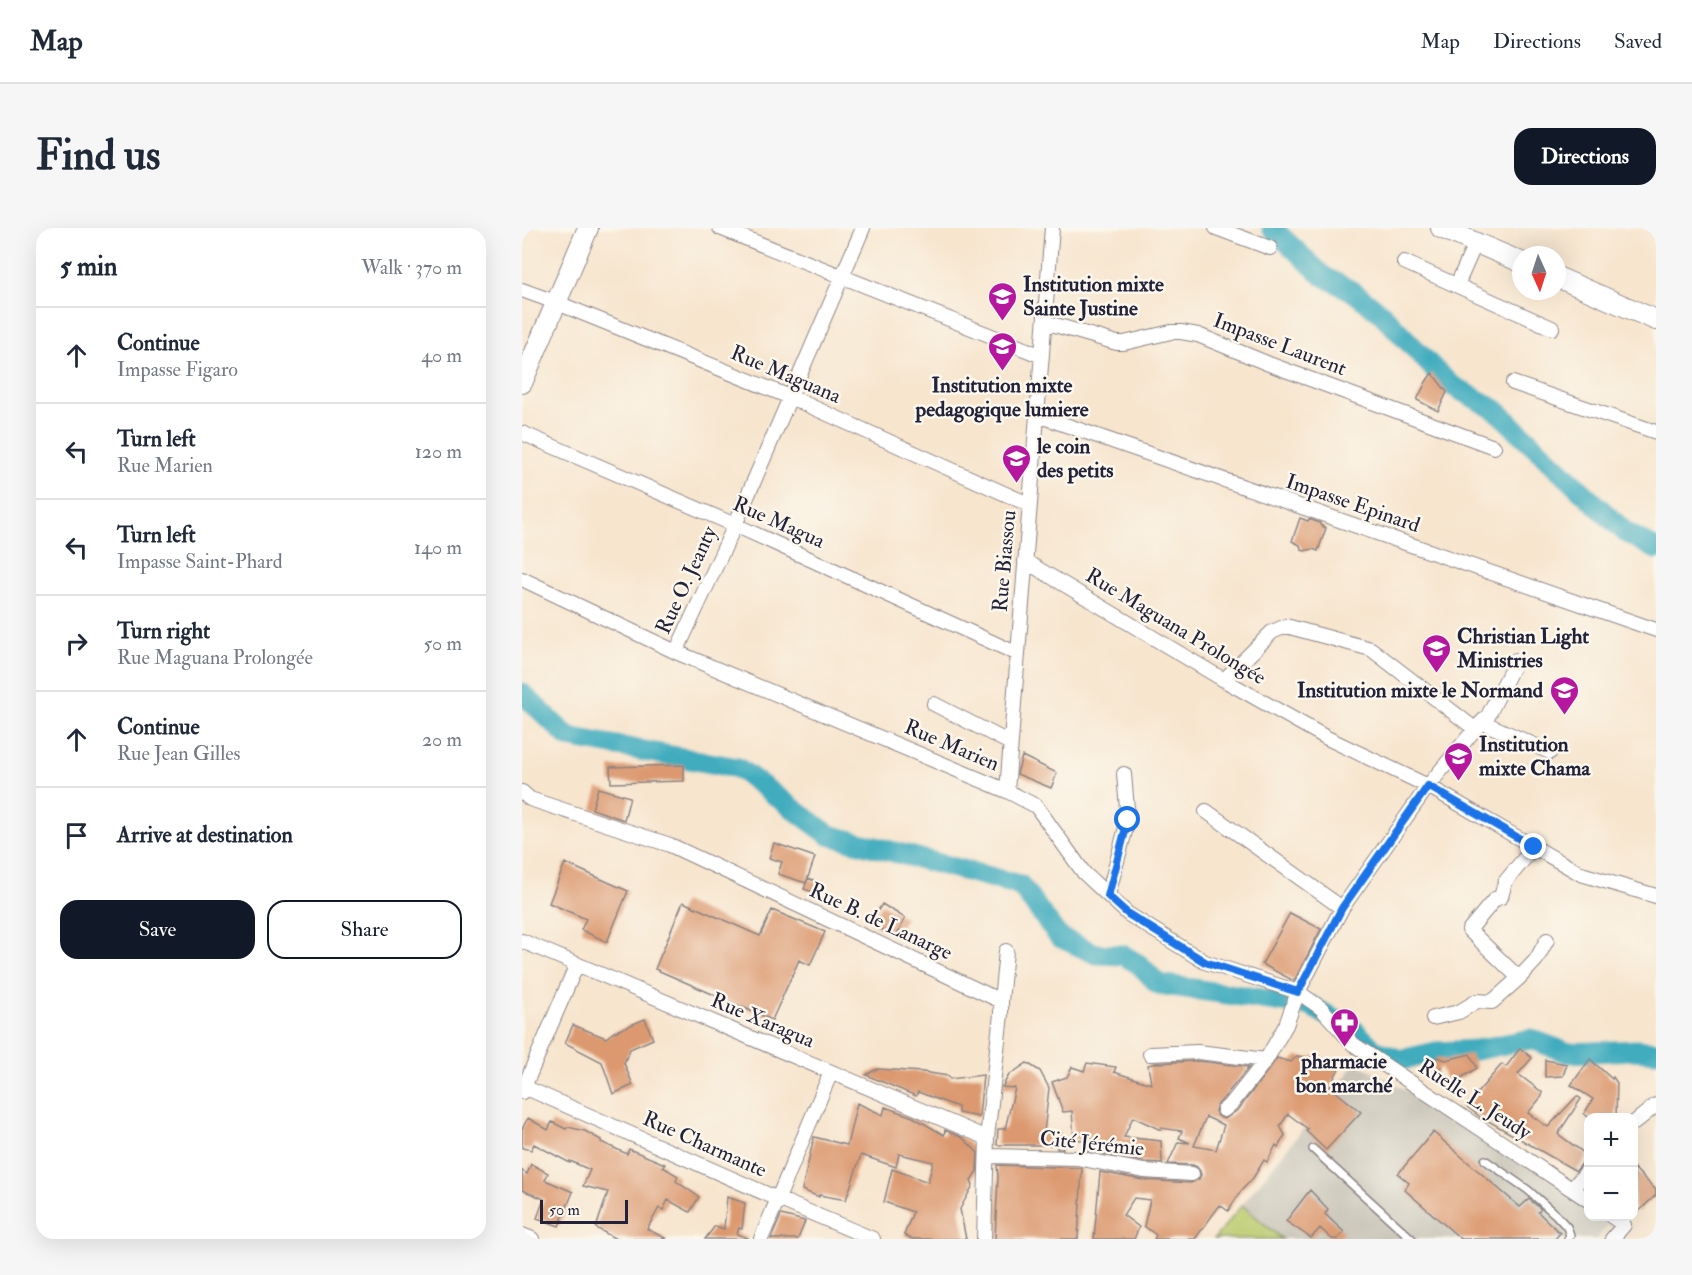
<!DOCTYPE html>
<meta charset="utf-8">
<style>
:root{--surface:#fff;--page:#f6f6f7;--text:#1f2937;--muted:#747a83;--line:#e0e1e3;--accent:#111827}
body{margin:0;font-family:"IM FELL Double Pica",serif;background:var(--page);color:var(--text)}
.controls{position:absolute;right:18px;bottom:18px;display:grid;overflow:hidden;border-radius:12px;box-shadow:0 6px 24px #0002}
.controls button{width:54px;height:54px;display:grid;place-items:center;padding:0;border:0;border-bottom:2px solid var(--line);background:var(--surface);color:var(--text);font:30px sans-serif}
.compass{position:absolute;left:990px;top:18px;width:54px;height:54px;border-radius:50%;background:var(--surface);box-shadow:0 6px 24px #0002;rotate:177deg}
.scale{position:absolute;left:18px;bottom:15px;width:88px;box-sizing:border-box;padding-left:6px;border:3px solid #22223b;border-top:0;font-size:16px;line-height:21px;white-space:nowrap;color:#22223b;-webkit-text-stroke:4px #fbf7ec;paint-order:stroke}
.stop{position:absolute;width:18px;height:18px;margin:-14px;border:4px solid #1a73e8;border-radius:50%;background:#fff}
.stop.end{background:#1a73e8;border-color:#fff;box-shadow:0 2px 6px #0008}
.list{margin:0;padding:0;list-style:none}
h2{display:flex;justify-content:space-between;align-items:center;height:78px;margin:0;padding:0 24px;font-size:26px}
h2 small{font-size:20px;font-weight:400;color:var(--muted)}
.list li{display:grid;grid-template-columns:39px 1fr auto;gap:18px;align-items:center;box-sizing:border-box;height:96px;padding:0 24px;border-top:2px solid var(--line)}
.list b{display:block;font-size:22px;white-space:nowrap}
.list p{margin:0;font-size:20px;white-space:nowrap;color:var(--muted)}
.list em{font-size:20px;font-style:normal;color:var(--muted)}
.actions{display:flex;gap:12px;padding:18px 24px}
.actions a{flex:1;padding:14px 0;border:2px solid var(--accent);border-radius:18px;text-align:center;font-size:21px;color:var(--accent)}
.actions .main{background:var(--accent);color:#fff}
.icon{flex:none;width:33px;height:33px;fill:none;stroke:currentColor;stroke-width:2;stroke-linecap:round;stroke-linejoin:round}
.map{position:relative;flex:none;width:1134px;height:1011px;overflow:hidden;border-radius:18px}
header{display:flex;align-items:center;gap:36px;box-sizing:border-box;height:84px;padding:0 30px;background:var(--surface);border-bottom:2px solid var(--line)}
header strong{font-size:28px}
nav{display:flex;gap:33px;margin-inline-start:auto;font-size:21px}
.intro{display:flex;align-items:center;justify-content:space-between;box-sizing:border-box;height:144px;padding:0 36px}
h1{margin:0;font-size:42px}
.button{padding:15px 27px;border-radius:18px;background:var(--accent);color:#fff;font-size:21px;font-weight:700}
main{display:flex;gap:36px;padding:0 36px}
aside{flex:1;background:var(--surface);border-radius:18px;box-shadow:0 6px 24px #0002}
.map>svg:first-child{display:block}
</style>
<header>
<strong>Map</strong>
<nav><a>Map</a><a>Directions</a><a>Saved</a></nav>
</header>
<div class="intro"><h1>Find us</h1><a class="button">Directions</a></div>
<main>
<aside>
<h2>5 min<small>Walk · 370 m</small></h2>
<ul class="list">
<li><svg class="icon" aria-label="ahead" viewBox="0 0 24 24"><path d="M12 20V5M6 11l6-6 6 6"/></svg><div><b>Continue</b><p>Impasse Figaro</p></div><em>40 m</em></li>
<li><svg class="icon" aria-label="left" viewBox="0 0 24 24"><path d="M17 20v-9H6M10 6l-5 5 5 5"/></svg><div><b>Turn left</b><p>Rue Marien</p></div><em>120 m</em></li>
<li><svg class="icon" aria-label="left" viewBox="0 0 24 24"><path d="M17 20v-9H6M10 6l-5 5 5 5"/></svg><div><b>Turn left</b><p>Impasse Saint-Phard</p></div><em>140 m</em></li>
<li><svg class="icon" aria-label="right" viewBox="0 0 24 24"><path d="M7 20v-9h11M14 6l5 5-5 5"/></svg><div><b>Turn right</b><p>Rue Maguana Prolongée</p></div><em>50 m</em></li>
<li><svg class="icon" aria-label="ahead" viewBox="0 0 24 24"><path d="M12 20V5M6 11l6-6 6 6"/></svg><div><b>Continue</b><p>Rue Jean Gilles</p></div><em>20 m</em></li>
<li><svg class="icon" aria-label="arrive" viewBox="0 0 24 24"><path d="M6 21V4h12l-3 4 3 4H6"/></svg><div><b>Arrive at destination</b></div></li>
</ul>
<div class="actions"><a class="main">Save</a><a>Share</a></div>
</aside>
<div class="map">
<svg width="1134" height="1011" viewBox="0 0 1134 1011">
<rect width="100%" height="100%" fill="#fbf7ec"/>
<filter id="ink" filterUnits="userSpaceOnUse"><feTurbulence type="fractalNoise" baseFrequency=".0167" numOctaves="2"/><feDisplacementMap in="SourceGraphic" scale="12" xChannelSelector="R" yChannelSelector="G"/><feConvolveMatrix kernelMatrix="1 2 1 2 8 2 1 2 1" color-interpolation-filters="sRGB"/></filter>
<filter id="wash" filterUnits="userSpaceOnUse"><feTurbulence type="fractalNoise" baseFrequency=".008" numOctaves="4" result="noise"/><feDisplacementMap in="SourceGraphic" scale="24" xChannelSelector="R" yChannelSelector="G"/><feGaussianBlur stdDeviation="1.35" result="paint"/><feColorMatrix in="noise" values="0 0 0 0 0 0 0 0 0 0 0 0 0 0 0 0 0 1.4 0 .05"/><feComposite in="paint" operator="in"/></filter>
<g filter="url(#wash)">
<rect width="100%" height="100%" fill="#f7e5ce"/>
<!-- industrial -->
<path fill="#c8c4b8" d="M834,835l38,20 179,110 15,14v9l11,1 9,8 -12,14h-313l-41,-34z"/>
<!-- green -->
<path fill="#b9c96b" stroke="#6e7653" stroke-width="1.5" d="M720,977l40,34h-68z"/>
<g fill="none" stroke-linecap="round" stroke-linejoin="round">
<!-- river -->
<path stroke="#40acbe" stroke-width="21" d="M750,0l51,48 29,15 29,22 54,57 16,15 45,25 129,122 31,17
M0,465l46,44 170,31 91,67 191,50 39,52 37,17 27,1 17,10 18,19 153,22 44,25 19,19 27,10 35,-8 40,-2 55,-11 37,14 68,-3 20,2"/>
</g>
<g id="blocks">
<!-- building -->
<path fill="#dc9970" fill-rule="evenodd" d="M910,145l15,19 -9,19 -21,-11 9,-18z
M778,290l8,3 1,-2 11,4v2l6,3 -8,23 -5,-2 -9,2 -3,-2 -1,-4 -8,-4z
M500,528l35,17 -6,15 -34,-14z
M162,537v16l-73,2 -1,-16z
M76,560l32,9 -6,23 -32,-11z
M252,615l41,14 -9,26 -28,-9 4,-12 -13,-4z
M43,635l63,28 -21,51 -26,-12 5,-11 -37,-16z
M286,650l15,6 -4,10 -15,-5z
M161,674l77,34 12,-26 53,22 -15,33 -11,-5 -27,60 -117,-51z
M360,676l23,14 -9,19 -26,-14z
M768,685l31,16 -27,52 -32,-17z
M123,791l8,20 -23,10 -6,14 9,22 -20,9 -11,-32 -37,-19 8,-18 33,13 8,-6z
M998,820l12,10 -14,16 24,18v4l-14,17 20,14 29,-31 4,3 -23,35 30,22 -12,15 -91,-52 -1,1 -18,-14 36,-42 4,3z
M948,826l7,14 -16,10 -14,6 -6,-17 -7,8 -7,-5 10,-13 9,3z
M794,827l23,13 -9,19 31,25 -35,38 -20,-19 2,-2 -20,-15 -8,12 5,9 -7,12 -2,-2 -9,17 -3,-2 -11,18 -12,13 -13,20 -8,-6 -25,34h-41l2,-4 -12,-9 6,-26 -16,-2 -11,17 16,12 -5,12h-40l6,-67 43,8 48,3 8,-4 2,-4 -1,-4 -3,-4 -4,-2 -25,-1 10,-22 12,1 -11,-5 3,-7 -21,-3v2l-28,-13 -9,20 37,4 1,22 -17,-1 -62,-12 7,-9 -16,-2 -2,-28 -9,1 -11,-30 15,-5 5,-10 12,4 3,-8 29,4 -2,5 37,12 -3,-19 8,-2 42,-2 51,6 -33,40 -1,4 2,4 4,3 4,1 14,-10 38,-51 14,4 6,-6 14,2zM684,889l18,8 -8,25 -22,-4z
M1068,831l22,20 1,-2 4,6 -1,35h-26l-6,-4 9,-15 -22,-14z
M1023,832l22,4 -4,12 -18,1z
M505,835l13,8 9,17 -5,45h15l4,16h-6v-4h-60l1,-16h7l10,-41 -13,-1 7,-12z
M355,841l46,3 25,4 2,3 33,-4 -4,42 -21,-4v-6l-40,-15 -2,4 -50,-21z
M335,875l26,12 2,-8 28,10 31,18 1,-5 18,8 15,15 -1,18 -6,9 2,5 -13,24 6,30h-54l-8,-4 9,-23 -29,-10 8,-33 36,13 5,-20 -34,-8 -3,13 -35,-12 -15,45 -27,-5v2l-17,-7 12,-53 33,8z
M6,890l20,12 4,-8 14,7 2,-2 17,4 16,9v2l26,12 2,-5 36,15 -2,3 15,9 -2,5 23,16 -9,15 -22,-12 -5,10 -4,-2 -12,21 20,10h-51l-20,-11 12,-36 -25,-6 7,-16 -20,-9v2l-36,-19 -3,6 -9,-2v-19z
M911,904l87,75 9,-8 12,10 -3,3 22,21 -5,6h-94l-56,-49 4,-7 -11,-9z
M9,936l17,9 -3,7 28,12 -14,34 -22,-8 7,-19 -22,-9v-20l5,4z
M475,937l85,3 -4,71h-83l3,-62z
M1112,940l22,22v5l-18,17 -4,-5z
M788,962l18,19 -3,5 19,18 -7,7h-5l-12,-11 -9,10 -25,-17z
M205,969l18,6 -3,26 -3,-1 -2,6 11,4 -1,1h-42l10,-13 9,3z
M259,987l24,6 -7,18h-27z"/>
</g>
</g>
<g filter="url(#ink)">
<use href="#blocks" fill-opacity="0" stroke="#8c8484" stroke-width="1.5"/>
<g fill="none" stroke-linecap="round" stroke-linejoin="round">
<defs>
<path id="lane" d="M791,921l99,90
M963,932l43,30 28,25 11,12 3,8 -2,4"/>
<path id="street" d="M198,0l322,128
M694,0l54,20
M882,34l148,66
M935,57l19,-43
M0,62l33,12 235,95 240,108
M523,94l72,21h7l47,-11h10l17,3 71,29 225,83
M991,155l143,49
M515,187l619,215
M0,205l213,92 283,129
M503,333l199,119 103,58 101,48 153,88 75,22
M0,351l154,73 331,139 29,15 48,67 44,41 77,48 93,30 23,16 32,36 235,156
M154,424l59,-127 128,-297
M702,452l48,-48 14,-6 85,23 104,80
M412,476l76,39
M960,494l68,30
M485,563l45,-563
M0,564l8,7 140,46 331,156
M684,583l136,97
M586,667l20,-75 -4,-46
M0,713l465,197
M997,750l17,-18 11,-20
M911,790l26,-6 18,-11 15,1 27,-24 -50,-48 26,-31 6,-2 4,-15 29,-35
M628,826l48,-2 68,8
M0,858l256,113 95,40
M0,864l55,-128
M702,882l8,-7 34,-43 20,-35 12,-33 44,-84 86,-122 47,-57 13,-13 28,-56
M1112,895l22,-18
M465,928l90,2 67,13 48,3
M1050,961l16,-19
M1089,988l13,9 -12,14
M0,1007l10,4
M239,1011l70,-167
M462,1011l3,-101 14,-124v-13l5,-50"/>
<path id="secondary" d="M919,0l80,34
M1035,49l99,43
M0,155l66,-155"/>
</defs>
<!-- lane casing -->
<use href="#lane" stroke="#8c8484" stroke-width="10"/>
<!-- street casing -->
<use href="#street" stroke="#8c8484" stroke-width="16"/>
<!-- secondary casing -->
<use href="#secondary" stroke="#8c8484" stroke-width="22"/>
<!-- lane -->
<use href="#lane" stroke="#fff" stroke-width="7"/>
<!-- street -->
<use href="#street" stroke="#fff" stroke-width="14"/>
<!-- secondary -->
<use href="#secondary" stroke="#fff" stroke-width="20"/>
</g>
</g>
<g fill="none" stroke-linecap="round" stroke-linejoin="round" filter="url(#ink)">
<!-- route -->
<path stroke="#1a73e8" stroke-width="8" d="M606,592l-20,76 20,18 77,48 93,30 44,-84 86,-122 106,61"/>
</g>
<!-- icons -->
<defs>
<symbol id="school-pin" viewBox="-11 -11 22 30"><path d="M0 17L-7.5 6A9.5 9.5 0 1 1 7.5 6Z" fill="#b5179e" stroke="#fbf7ec"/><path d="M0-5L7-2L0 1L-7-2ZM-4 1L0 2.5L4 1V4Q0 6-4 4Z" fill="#fff"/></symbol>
<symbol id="pharmacy-pin" viewBox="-11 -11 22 30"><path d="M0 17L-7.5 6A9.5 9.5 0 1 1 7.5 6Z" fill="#b5179e" stroke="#fbf7ec"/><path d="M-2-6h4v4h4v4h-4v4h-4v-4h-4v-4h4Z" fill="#fff"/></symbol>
</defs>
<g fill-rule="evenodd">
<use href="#school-pin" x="464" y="52" width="33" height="45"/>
<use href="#school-pin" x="464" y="102" width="33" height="45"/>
<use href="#school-pin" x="478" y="214" width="33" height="45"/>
<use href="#school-pin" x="898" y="404" width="33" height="45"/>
<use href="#school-pin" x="1026" y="446" width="33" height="45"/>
<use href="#school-pin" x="920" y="512" width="33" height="45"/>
<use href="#pharmacy-pin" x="806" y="778" width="33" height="45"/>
</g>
<g text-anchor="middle" stroke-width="5" stroke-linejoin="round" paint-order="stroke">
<!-- poi labels -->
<g font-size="21" font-weight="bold" fill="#22223b" stroke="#fbf7ec" text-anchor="start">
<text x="501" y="63">Institution mixte<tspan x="501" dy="24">Sainte Justine</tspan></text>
<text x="480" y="164" text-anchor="middle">Institution mixte<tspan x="480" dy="24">pedagogique lumiere</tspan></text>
<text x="515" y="225">le coin<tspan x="515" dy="24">des petits</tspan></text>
<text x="935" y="415">Christian Light<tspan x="935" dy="24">Ministries</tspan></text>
<text x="1021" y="469" text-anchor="end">Institution mixte le Normand</text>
<text x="957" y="523">Institution<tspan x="957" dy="24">mixte Chama</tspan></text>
<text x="822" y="840" text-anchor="middle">pharmacie<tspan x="822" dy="24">bon marché</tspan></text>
</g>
<!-- street labels -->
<g font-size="21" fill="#22223b" stroke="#fbf7ec">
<text transform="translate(758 116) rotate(21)" y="7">Impasse Laurent</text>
<text transform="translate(264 146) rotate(23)" y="7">Rue Maguana</text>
<text transform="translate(831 275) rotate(19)" y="7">Impasse Epinard</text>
<text transform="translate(257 294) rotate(24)" y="7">Rue Magua</text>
<text transform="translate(482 333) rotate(-85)" y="7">Rue Biassou</text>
<text transform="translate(164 352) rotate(-65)" y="7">Rue O. Jeanty</text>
<text transform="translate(654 398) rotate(31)" y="7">Rue Maguana Prolongée</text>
<text transform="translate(430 517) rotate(23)" y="7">Rue Marien</text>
<text transform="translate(359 693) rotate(25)" y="7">Rue B. de Lanarge</text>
<text transform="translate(241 792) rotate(23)" y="7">Rue Xaragua</text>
<text transform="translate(953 871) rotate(33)" y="7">Ruelle L. Jeudy</text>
<text transform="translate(570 915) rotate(6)" y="7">Cité Jérémie</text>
<text transform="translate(183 916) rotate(24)" y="7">Rue Charmante</text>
</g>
</g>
</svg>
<div class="controls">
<button>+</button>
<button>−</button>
</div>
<svg class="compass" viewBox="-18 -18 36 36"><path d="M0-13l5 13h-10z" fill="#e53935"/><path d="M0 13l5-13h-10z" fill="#747a83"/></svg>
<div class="scale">50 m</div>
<div class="stop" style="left:606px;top:592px"></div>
<div class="stop end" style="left:1012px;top:619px"></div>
</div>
</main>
